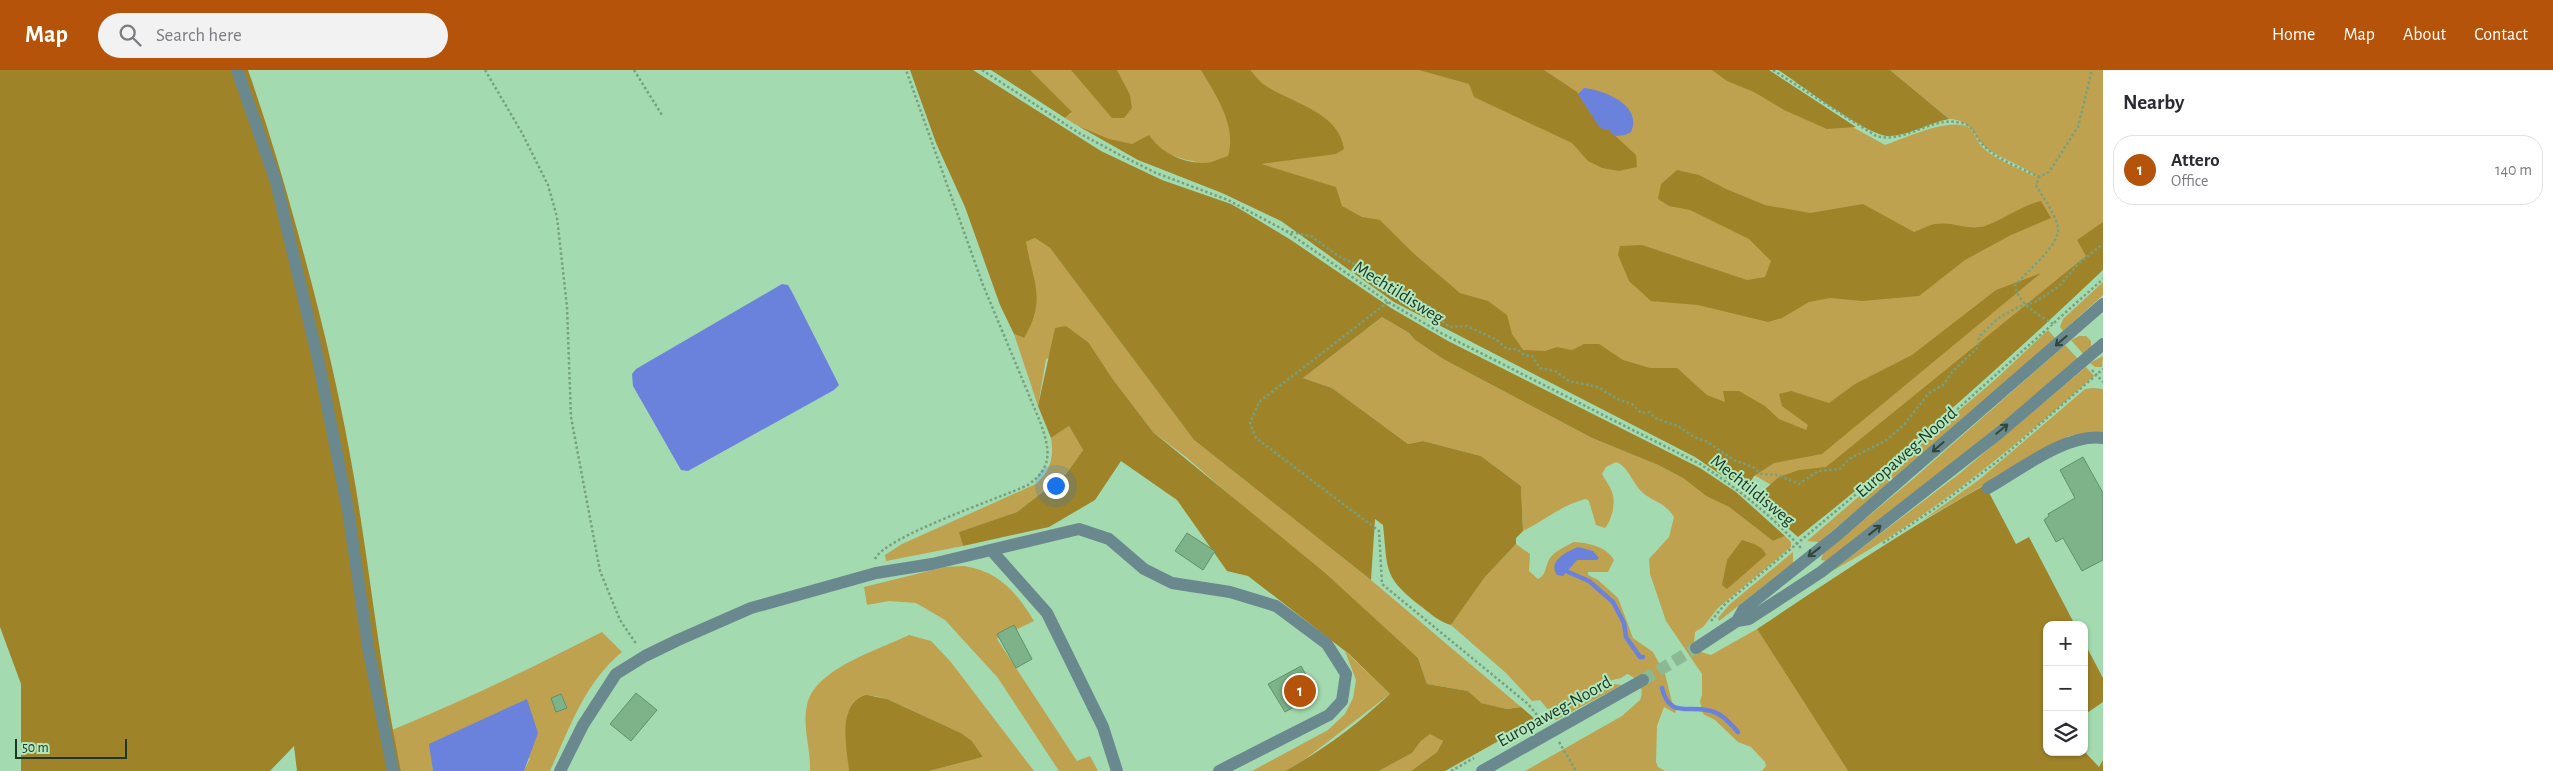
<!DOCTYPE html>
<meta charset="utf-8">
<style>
:root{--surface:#fff;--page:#f2f2f3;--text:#2b2b33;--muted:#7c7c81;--line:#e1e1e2;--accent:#b45309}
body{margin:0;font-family:"Alegreya Sans",sans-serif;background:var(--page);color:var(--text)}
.controls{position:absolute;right:15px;bottom:15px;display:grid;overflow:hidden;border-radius:10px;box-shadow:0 1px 4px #0004}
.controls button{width:45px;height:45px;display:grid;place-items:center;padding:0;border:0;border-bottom:1px solid var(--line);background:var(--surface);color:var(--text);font:25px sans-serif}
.scale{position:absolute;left:15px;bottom:12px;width:112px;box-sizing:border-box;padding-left:5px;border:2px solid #213726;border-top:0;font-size:14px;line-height:18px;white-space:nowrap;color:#213726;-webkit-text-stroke:4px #b1e7bc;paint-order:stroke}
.you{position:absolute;left:1055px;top:415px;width:18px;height:18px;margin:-12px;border:4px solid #fff;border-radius:50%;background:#1a73e8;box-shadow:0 0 0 8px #1a73e833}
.badge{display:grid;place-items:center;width:32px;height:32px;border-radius:50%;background:var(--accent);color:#fff;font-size:16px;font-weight:700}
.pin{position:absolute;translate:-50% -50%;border:2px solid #fff;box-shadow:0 1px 5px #0006}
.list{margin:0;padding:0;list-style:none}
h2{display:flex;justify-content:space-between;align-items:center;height:65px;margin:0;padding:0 20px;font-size:21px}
h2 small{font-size:16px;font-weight:400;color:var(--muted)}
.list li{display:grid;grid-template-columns:32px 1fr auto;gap:15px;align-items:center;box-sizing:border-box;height:70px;margin:0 10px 10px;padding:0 10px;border:1px solid var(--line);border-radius:20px}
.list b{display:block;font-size:19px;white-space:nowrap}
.list p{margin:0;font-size:16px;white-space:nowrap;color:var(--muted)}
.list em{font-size:16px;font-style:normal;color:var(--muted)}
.icon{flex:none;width:28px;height:28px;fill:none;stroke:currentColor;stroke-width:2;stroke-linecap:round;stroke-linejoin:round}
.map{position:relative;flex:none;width:2103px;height:701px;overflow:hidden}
header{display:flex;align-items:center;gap:30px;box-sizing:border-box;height:70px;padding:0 25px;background:var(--accent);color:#fff}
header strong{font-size:24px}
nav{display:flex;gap:28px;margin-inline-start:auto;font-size:18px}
.search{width:350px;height:45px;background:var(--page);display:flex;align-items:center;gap:12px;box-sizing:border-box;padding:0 18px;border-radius:28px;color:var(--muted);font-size:19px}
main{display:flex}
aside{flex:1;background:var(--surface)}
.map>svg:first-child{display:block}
</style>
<header>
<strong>Map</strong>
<div class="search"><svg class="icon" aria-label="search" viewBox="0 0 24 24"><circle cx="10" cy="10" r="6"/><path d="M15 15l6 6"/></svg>Search here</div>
<nav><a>Home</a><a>Map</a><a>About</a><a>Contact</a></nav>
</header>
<main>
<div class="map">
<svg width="2103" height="701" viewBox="0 0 2103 701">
<rect width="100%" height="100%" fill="#a4daaf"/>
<!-- green -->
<path fill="#bea250" d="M1014,0h736l135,75c20,-7 56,-24 77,-20 12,2 13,14 20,22 15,14 36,21 54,30 -6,-8 -36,-19 -47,-27 -16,-11 -16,-31 -40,-31l-59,-49h213v199l-283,244 -125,-72 -346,-175 -153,-104c-14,-3 -27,-6 -38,-15 -5,-3 -6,-7 -12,-10 -4,2 -10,6 -14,7 -19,2 -52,-16 -67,-26l7,-5z
M1035,168l15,10 144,192 177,140 150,127 -14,2 -27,-6 -12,-12 -41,-7 -9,-26 -232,-201 -33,-25 -41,-54 -23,-35 -43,16 -8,47 -24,-72 10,4 2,-96z
M2103,212v13l-40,36 -3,-4 3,-8z
M1382,247l27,16 6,7 28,19 149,79 66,27 25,13 23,18 23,11 44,34 12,-5 6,6v5l-73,61 -15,19 -8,5 -1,11 7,9 10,3 46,-26 91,142h-86l4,-5 -1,-4 -14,-15 -13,-5 -23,-22 -12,-6 -3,-13 2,-6v-21l-36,-53 -16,-47 -1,-15 20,-22 5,-20c-11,-17 -21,-14 -33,-26 -9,-9 -13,-25 -25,-29l-10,5 -4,7c3,6 8,12 10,18 4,10 0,28 -7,36l-9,-3 -7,-24 -3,-2c-23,5 -42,22 -63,32l-2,-45 -40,-30 -58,-15 -15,3 -76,-56 -29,-10z
M2048,260l7,8 -126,112 -110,92 -12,-1 190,-163z
M2079,266h7l5,5v6l-7,8 -13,-15z
M2065,275l14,15 -53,45 -200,156 -5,-1 2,-6 90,-75z
M2103,286l-1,11h-7l-5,-4z
M2086,297l8,9c-82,73 -167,144 -264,196l129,-98z
M2093,318l10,1v43l-34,4 -146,84 57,-41 105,-90z
M1069,356l14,24 -17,24 -49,38 -57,20 3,14 -77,15 -1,-6 17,-11 134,-60c15,-13 18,-27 15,-46z
M1574,472c14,1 32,4 40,18l-6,12h-20v3l10,5 20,18 15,40 20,14 12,22 7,28 5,6 -2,5 -11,-6 -7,19 -1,36 2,5 7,4h-140l97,-55 18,-16c5,-11 -2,-22 -13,-26l-6,4 -17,4 -54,30 -10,-12 -8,1 -26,-28 -55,-48 34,-48 31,-33 14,10 -1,17 9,8c9,-4 7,-14 12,-21 5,-7 16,-12 24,-16z
M1793,482v11l-74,58 -1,-3 12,-14z
M964,496c35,5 53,27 70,55l-37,18 80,122 13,-5 8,15h-39l-61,-93 -53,-58 -29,-17 -27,-2 -22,4 -3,-18 81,-20z
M602,562l20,20c-37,30 -53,77 -72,119h-26l6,-13 -100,-14 3,27h-32l-9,-41c72,-29 141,-63 210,-98z
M909,565l22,6 19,20 84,110h-105l54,-14 -11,-16 -11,-8 -74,-34 -12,-3 -27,16 -2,17 3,42h-39c1,-22 -8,-44 -3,-66 8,-37 72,-55 102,-70z
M1345,581l45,43 -86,66 -19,11h-33l76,-41 17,-16 8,-16 3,-18z
M1614,614l8,1 -66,35 -4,-4 46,-26z
M1430,663l13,8 -6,11 -26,19h-32l33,-18 9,-12z"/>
<!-- forest -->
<path fill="#9f8329" d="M0,0h248c19,54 35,108 50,163 23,82 43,166 57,250 16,96 26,193 46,288h-104l-3,-25 -24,25h-249v-87l-21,-57z
M910,0h63l128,81 61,29 69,24 14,8 46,28 100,68 57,33 252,127 36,24 49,44 -12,5 -44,-34 -23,-11 -23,-18 -25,-13 -66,-27 -149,-79 -28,-19 -6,-7 -27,-16 -79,61 29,10 76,56 15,-3 58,15 40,30 2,45 -7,7v6l-31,33 -34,48c-11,-3 -19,-10 -29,-18 -39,-30 -34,-36 -39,-82l-8,-6 -4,61 -177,-140 -144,-192 -15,-10 -9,4c7,41 21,57 -2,96l-10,-4 -14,-29 -35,-98 -29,-64z
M991,0h39l42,42 -7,6z
M1071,0h46l13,25 2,13 -8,10h-12z
M1201,0h49c4,4 8,10 13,14 27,19 76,27 81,65l-8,5 -75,10 75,23 6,19 20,11 18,3 32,32 48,41 28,8 19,14 5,19 11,16 22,1 12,-4 15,3 12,-6h15l24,16 27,8h27l30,27 18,7 -2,-11h16l26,15 14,13 27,11 2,-5 -26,-19 -3,-12 12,-3 38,12 26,-19 57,-29 84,-65 45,-17 -219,181 -48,9 -20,13 -9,15 -50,-34 -301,-155 -113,-81 -59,-28 -84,-33 -60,-34 31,13 23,5 17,-9c12,18 34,28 56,28 7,0 16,-5 23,-7 9,-30 -12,-61 -27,-86z
M1419,0h125l33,22 23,35 9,3 27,25 1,12 -18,4 -17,-3 -14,-7 -16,-18 -98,-46 -5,-13z
M1712,0h57l87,57 -29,2 -43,-19 -30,-18 -27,-11z
M1778,0h112l59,49c-20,4 -39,16 -59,17 -21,2 -91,-53 -112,-66z
M1677,100l22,5 27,14 39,16 45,8 53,-9 51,28c7,-2 14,-7 21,-8 17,-3 34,7 50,2 20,-7 36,-20 56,-25l10,17 -40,17 -46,25 -46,36 -57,5 -32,-3 -21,4 -27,16 -14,4 -70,-17 -47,-4 -22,-20 -11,-26 2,-9 22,-1 105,35 18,-3 6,-16 -22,-22 -59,-29 -21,-4 -11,-7 3,-15z
M2103,152v48c-98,93 -199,184 -305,267l-44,-38 25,-22 20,-7 27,-3 260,-211 -9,-16z
M1066,256l23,17 23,35 41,54 171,140 94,86 9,26 41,7 13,12 26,6 14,-2 15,13 -91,51h-34l26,-19 6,-11 -13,-7 -9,7 -9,12 -33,18h-94c37,-20 74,-48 105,-77l-41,-40 -71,-55 -30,-23 -21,-5 -50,-71 -56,-39 -26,39 -46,27 -86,19 -4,-14 58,-20 49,-38 17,-24 -14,-24 -18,12 -13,-32 17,-78z
M1985,415l31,59 13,-7 46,88h-28v127l37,-1 15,16 4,-7v11h-255l-91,-142c75,-50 149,-100 228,-144z
M1742,470c8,3 21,5 24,15l-39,34 -5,-4 5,-25z
M2084,572l19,36v24l-19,13z
M866,625l21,4 74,34 11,8 11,16 -54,14h-80c-2,-22 -13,-67 17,-76z"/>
<!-- water -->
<path fill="#6a82dc" d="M1584,18c20,2 59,17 47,44l-6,3 -10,1 -6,-6 -9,-2 -22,-34z
M782,214l6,1 4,7 47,93 -5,5 -146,81 -7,-1 -48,-84 -1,-12 4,-5z
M1578,477l15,4 6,7 -2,2h-20l-14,16 -6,-1c-10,-14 11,-24 21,-28z
M527,629l11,34 -14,38h-91l-4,-27z"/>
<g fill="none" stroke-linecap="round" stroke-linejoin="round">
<!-- stream -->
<path stroke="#6a82dc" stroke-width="4.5" d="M1568,502l21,9 24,21 11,21 2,14 14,20h3
M1662,618c7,29 24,18 44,22 15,2 23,12 32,22"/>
</g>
<!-- building -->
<path fill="#7eb289" stroke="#5f926b" d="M2083,387l20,36v67l-21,11 -19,-33 -7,4 -12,-22 5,-4 -1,-2 27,-16 -15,-28z
M1187,463l28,18 -12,19 -28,-19z
M1014,555l18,34 -16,9 -19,-34z
M1301,596l16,28 -32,18 -17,-28z
M636,623l21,17 -26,31 -21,-17z
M561,624l6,14 -11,4 -5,-14z"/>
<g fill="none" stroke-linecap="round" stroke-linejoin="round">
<!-- minor-tunnel -->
<path stroke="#8ab994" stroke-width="12" stroke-dasharray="12 6" stroke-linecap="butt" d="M1643,610l53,-32"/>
<!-- path -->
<path stroke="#76a17f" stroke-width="2.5" stroke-dasharray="2.5 2.5" stroke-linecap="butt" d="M485,0l37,63 26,52 9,32 10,90 4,110 29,154 20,49 17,25
M634,0l28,45
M982,0l97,63 41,22 36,18 72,27 58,31 102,71 53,31 259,131c37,24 71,51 101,84
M1773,0l103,66c30,8 56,-21 86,-13 13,3 14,17 23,24 15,14 36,21 54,30
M1286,161l25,5 27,20 25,12 9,9 21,7 26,18 18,9 4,9 8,7 18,-1 30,14 10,9h10l7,6 8,1 8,12 15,3 14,10 29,6 19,12 15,5 9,9 8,-1 8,7 21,7 16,11 12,4 28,19 19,7 8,7 17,1 21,9 19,-13 22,-2 9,-10 36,-18 18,-15 26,-33 14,-8 10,-14 25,-24 1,-10 18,-18 21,-12 17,-5 23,-15 21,-24 24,-19
M1388,232l-129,100 -9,21 6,15 123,93 3,53 146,120 15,18
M2053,254c-15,-10 -34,-19 -38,-38 11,-15 46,-41 43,-59 -3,-14 -15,-29 -22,-42l3,-8 10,-5 29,-45 14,-57
M2092,300l11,12
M1883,473l51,-34 65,-49 104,-91
M875,489c11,-23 123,-60 153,-74 25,-18 22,-34 13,-61l-58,-139 -77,-215
M1711,551l15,-18 226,-189 151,-135
M1533,655l74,-42
M1559,672l17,29
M1451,701l23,-13"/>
<!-- minor -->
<path stroke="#6a898f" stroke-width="12" d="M237,0l39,112 42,177 30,151 20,137 25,124
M1988,418c32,-18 78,-55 115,-50
M992,481l55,62 56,114 14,44
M1737,551l6,-11 93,-74 267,-232
M1696,578l41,-27 12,-2 72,-47 178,-139 104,-89
M560,701l23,-46 33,-51 29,-18 33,-16 73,-32 125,-35 56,-9 147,-35 30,10 35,30 28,14 58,9 46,14 51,38 19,30 -4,27 -13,14 -110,56
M1482,701l161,-91"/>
</g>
<!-- one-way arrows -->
<defs><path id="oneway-shaft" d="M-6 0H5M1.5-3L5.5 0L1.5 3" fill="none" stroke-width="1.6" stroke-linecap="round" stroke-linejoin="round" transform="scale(1.25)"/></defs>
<g stroke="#30473b">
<use href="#oneway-shaft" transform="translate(2061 271) rotate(139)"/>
<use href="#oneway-shaft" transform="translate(2002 359) rotate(-40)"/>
<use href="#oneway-shaft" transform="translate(1938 377) rotate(139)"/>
<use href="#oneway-shaft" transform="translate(1875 460) rotate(-38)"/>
<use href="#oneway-shaft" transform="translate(1814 482) rotate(142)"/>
</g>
<g text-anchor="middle" stroke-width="4" stroke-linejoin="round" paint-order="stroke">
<!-- street labels -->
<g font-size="18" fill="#213726" stroke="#b1e7bc">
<text transform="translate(1399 222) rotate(32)" y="6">Mechtildisweg</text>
<text transform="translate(1906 382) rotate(-41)" y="6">Europaweg-Noord</text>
<text transform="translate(1753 420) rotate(39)" y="6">Mechtildisweg</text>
<text transform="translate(1554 641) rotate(-29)" y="6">Europaweg-Noord</text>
</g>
</g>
</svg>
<div class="controls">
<button>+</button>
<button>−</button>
<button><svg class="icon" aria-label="layers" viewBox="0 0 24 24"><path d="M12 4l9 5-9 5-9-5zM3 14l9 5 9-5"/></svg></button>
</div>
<div class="scale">50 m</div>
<div class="you"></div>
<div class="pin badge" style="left:1300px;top:621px">1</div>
</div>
<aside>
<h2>Nearby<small></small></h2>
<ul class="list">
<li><span class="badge">1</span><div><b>Attero</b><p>Office</p></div><em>140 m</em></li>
</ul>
</aside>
</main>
